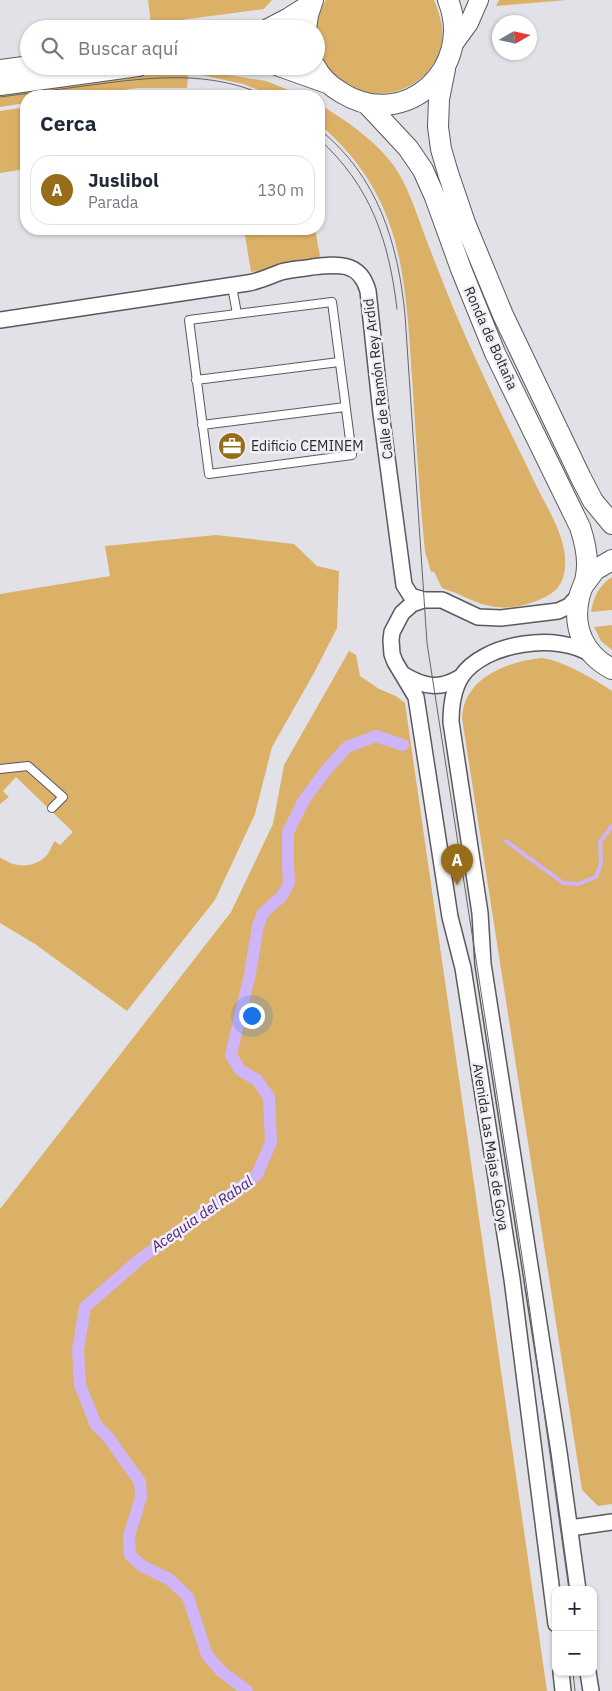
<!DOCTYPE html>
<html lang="es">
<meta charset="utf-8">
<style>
:root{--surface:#fff;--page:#f6f6f7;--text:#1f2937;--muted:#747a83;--line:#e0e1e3;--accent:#976d19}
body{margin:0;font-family:"IBM Plex Sans",sans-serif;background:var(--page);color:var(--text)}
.controls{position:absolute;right:15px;bottom:15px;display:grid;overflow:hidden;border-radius:10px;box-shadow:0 1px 4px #0004}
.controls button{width:45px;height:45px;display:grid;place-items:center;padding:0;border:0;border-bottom:1px solid var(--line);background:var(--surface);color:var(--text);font:25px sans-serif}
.compass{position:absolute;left:492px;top:15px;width:45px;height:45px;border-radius:50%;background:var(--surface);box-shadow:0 1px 4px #0004;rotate:81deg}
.you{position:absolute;left:251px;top:1015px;width:18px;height:18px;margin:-12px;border:4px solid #fff;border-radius:50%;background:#1a73e8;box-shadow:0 0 0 8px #1a73e833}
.badge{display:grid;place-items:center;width:32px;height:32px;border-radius:50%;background:var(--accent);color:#fff;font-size:16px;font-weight:700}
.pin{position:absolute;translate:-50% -41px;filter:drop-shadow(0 1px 2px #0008)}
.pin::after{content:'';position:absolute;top:26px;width:18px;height:15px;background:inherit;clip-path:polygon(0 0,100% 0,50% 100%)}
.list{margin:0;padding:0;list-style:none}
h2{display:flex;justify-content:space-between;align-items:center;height:65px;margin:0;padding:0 20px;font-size:21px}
h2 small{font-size:16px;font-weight:400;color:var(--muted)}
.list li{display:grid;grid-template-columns:32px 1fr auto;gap:15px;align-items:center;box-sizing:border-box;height:70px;margin:0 10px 10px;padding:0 10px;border:1px solid var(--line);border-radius:20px}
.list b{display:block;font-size:19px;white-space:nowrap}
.list p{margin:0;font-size:16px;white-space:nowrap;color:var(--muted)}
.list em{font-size:16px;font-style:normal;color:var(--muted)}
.icon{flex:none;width:28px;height:28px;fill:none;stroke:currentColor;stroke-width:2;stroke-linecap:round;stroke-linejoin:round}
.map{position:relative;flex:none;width:612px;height:1691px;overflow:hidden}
.search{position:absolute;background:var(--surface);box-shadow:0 1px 4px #0004;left:20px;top:20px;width:305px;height:55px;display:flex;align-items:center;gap:12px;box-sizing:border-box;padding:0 18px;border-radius:28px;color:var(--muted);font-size:19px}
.panel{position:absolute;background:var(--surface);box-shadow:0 1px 4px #0004;left:20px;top:90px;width:305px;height:145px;border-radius:20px}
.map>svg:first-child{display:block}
</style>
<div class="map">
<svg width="612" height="1691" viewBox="0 0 612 1691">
<rect width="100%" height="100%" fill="#e3e1e8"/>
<!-- green -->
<path fill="#dbb067" d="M148,0h124l-8,9 -113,15z
M326,0h108c5,13 10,26 8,41 -7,46 -63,68 -100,41 -11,-8 -17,-19 -22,-31 -6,-16 -3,-37 6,-51z
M499,0h68l-71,6z
M184,66h5l-2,22h-49l-58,8h-54v7l-26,4v-15z
M216,73l50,8 38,15h-29l-32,-12 -42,-9z
M200,90l19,6h-109l43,-4 46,2z
M319,104c28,17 56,36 75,62 13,19 20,40 28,62 8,22 17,44 26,67 26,64 57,126 87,188 13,28 38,62 28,95 -4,12 -13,17 -24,22 -33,13 -53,8 -83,-7 -5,-2 -10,-3 -14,-5l-8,-16h-3l-6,-21c-6,-58 -9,-116 -13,-174 -7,-102 -9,-182 -93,-253z
M26,107v62l-26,4v-62z
M244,229h71l5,27 -6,8 -63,8z
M216,535l78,9 23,22 22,5 -2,57 -23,45 -42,74 -17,67 -40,86 -88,111 -92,-67 -35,-21v-66c14,11 34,12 47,-2 3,-4 5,-10 8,-14l5,4 13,-13 -57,-55 -13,14 6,6 -9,7v-210l110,-18 -5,-30z
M612,577v33l-21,2c2,-14 8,-27 21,-35z
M612,625v25l-11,-9 -7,-14z
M349,651l7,4 4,21 19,13 17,7 9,7 142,988h-547v-482l231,-297 42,-88 11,-59z
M541,658c19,1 55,22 71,33v813l-14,2 -16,-16 -120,-772c2,-40 44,-56 79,-60z"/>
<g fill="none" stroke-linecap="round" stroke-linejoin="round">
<!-- stream -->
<path stroke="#cfb5f7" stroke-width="4" d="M506,841l57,42 15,1 18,-7 5,-14 -1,-21 12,-16"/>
<!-- canal -->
<path stroke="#cfb5f7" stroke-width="12" d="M247,1691l-26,-20 -14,-16 -19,-58 -19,-18 -27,-13 -12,-11 -1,-19 12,-39 -1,-15 -32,-45 -12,-12 -16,-40 -2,-35 7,-43 55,-48 117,-84 14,-33 -2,-45 -12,-17 -17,-10 -9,-15 19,-81 8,-48 5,-13 19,-17 7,-13 -1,-18v-33l16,-32 23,-31 20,-22 29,-11 27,9"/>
<defs>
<path id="service" d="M232,286l5,28
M332,302l20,153 -143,19 -20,-154z
M196,380l143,-18
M202,425l143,-18
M0,769l28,-3 35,31 -11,11"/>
<path id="minor" d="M0,320l248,-37c12,-2 22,-7 33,-11 10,-3 21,-3 31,-5 25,-3 48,-6 56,24l13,122 23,172 7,11 13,4
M404,675c20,12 36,15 57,2
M570,1528l42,-6
M578,1590l-19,-138 -76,-488 -3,-51 -29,-191c0,-15 2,-32 10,-45 23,-35 98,-45 131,-22
M556,1624l-44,-345 -49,-311 -13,-51 -34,-220 -21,-35 -3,-8 -1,-14 1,-8 10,-19 10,-9 12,-4h18l36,17 23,1 57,-7 11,-5 10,-11
M561,1672l2,19
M588,1672l3,19"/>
<path id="tertiary" d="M453,45l16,-22 10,-23"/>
<path id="secondary" d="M268,29l21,-11 22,-14
M306,29l2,-14 5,-15
M279,66l48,17
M315,66c6,12 15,20 27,27 63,39 133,-25 106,-93
M445,69l-6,30 -1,28 3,22 7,24 17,50 38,92 78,163 12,23 19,23
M0,70l31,-4
M0,85l138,-19
M366,103l42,45 15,22 12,27 26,72 34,84 85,174c5,15 9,33 6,49 -1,8 -6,15 -7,22 -7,31 6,57 33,71
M583,586l12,-16 17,-10"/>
</defs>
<!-- service casing -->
<use href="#service" stroke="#5b595f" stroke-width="10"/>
<!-- minor casing -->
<use href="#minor" stroke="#5b595f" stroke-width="18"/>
<!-- tertiary casing -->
<use href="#tertiary" stroke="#5b595f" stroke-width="20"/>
<!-- secondary casing -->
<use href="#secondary" stroke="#5b595f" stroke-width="22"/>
<!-- service -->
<use href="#service" stroke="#fff" stroke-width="8"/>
<!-- minor -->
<use href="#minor" stroke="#fff" stroke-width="15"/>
<!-- tertiary -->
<use href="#tertiary" stroke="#fff" stroke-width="18"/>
<!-- secondary -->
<use href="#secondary" stroke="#fff" stroke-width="20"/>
<!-- tram -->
<path stroke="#666569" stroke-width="1" d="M0,97c31,-4 61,-8 92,-12 58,-8 119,-15 174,11
M319,129c59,47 79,114 86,186l22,328 98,633 44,314
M319,139c52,47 70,102 78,170
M573,1672l2,19"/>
</g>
<!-- icons -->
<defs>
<symbol id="office-disc" viewBox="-11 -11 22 22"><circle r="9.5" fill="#976d19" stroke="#f1eef5"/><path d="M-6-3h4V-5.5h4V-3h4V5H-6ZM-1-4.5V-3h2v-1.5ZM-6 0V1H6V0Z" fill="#fff"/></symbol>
</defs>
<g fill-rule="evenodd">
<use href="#office-disc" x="216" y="430" width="32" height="32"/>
</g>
<g text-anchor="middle" stroke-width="5" stroke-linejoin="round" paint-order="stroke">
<!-- street labels -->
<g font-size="14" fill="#29282b" stroke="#f1eef5">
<text transform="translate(491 338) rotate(66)" y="5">Ronda de Boltaña</text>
<text transform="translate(378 379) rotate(-97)" y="5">Calle de Ramón Rey Ardid</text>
<text transform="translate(491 1147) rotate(81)" y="5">Avenida Las Majas de Goya</text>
</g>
<!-- poi labels -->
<g font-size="14" fill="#29282b" stroke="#f1eef5" text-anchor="start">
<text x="251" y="451">Edificio CEMINEM</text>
</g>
<!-- water labels -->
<g font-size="15" font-style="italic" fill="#50217e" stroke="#f1eef5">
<text transform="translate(202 1214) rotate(-35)" y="5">Acequia del Rabal</text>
</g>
</g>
</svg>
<div class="controls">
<button>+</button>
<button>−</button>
</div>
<svg class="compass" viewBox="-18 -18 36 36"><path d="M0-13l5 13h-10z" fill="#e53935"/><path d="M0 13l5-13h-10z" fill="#747a83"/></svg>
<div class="you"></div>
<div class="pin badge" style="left:457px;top:885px">A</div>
<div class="search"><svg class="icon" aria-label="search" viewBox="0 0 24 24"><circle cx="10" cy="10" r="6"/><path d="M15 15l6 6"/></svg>Buscar aquí</div>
<section class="panel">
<h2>Cerca<small></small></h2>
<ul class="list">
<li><span class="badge">A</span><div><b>Juslibol</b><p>Parada</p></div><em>130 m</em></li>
</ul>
</section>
</div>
